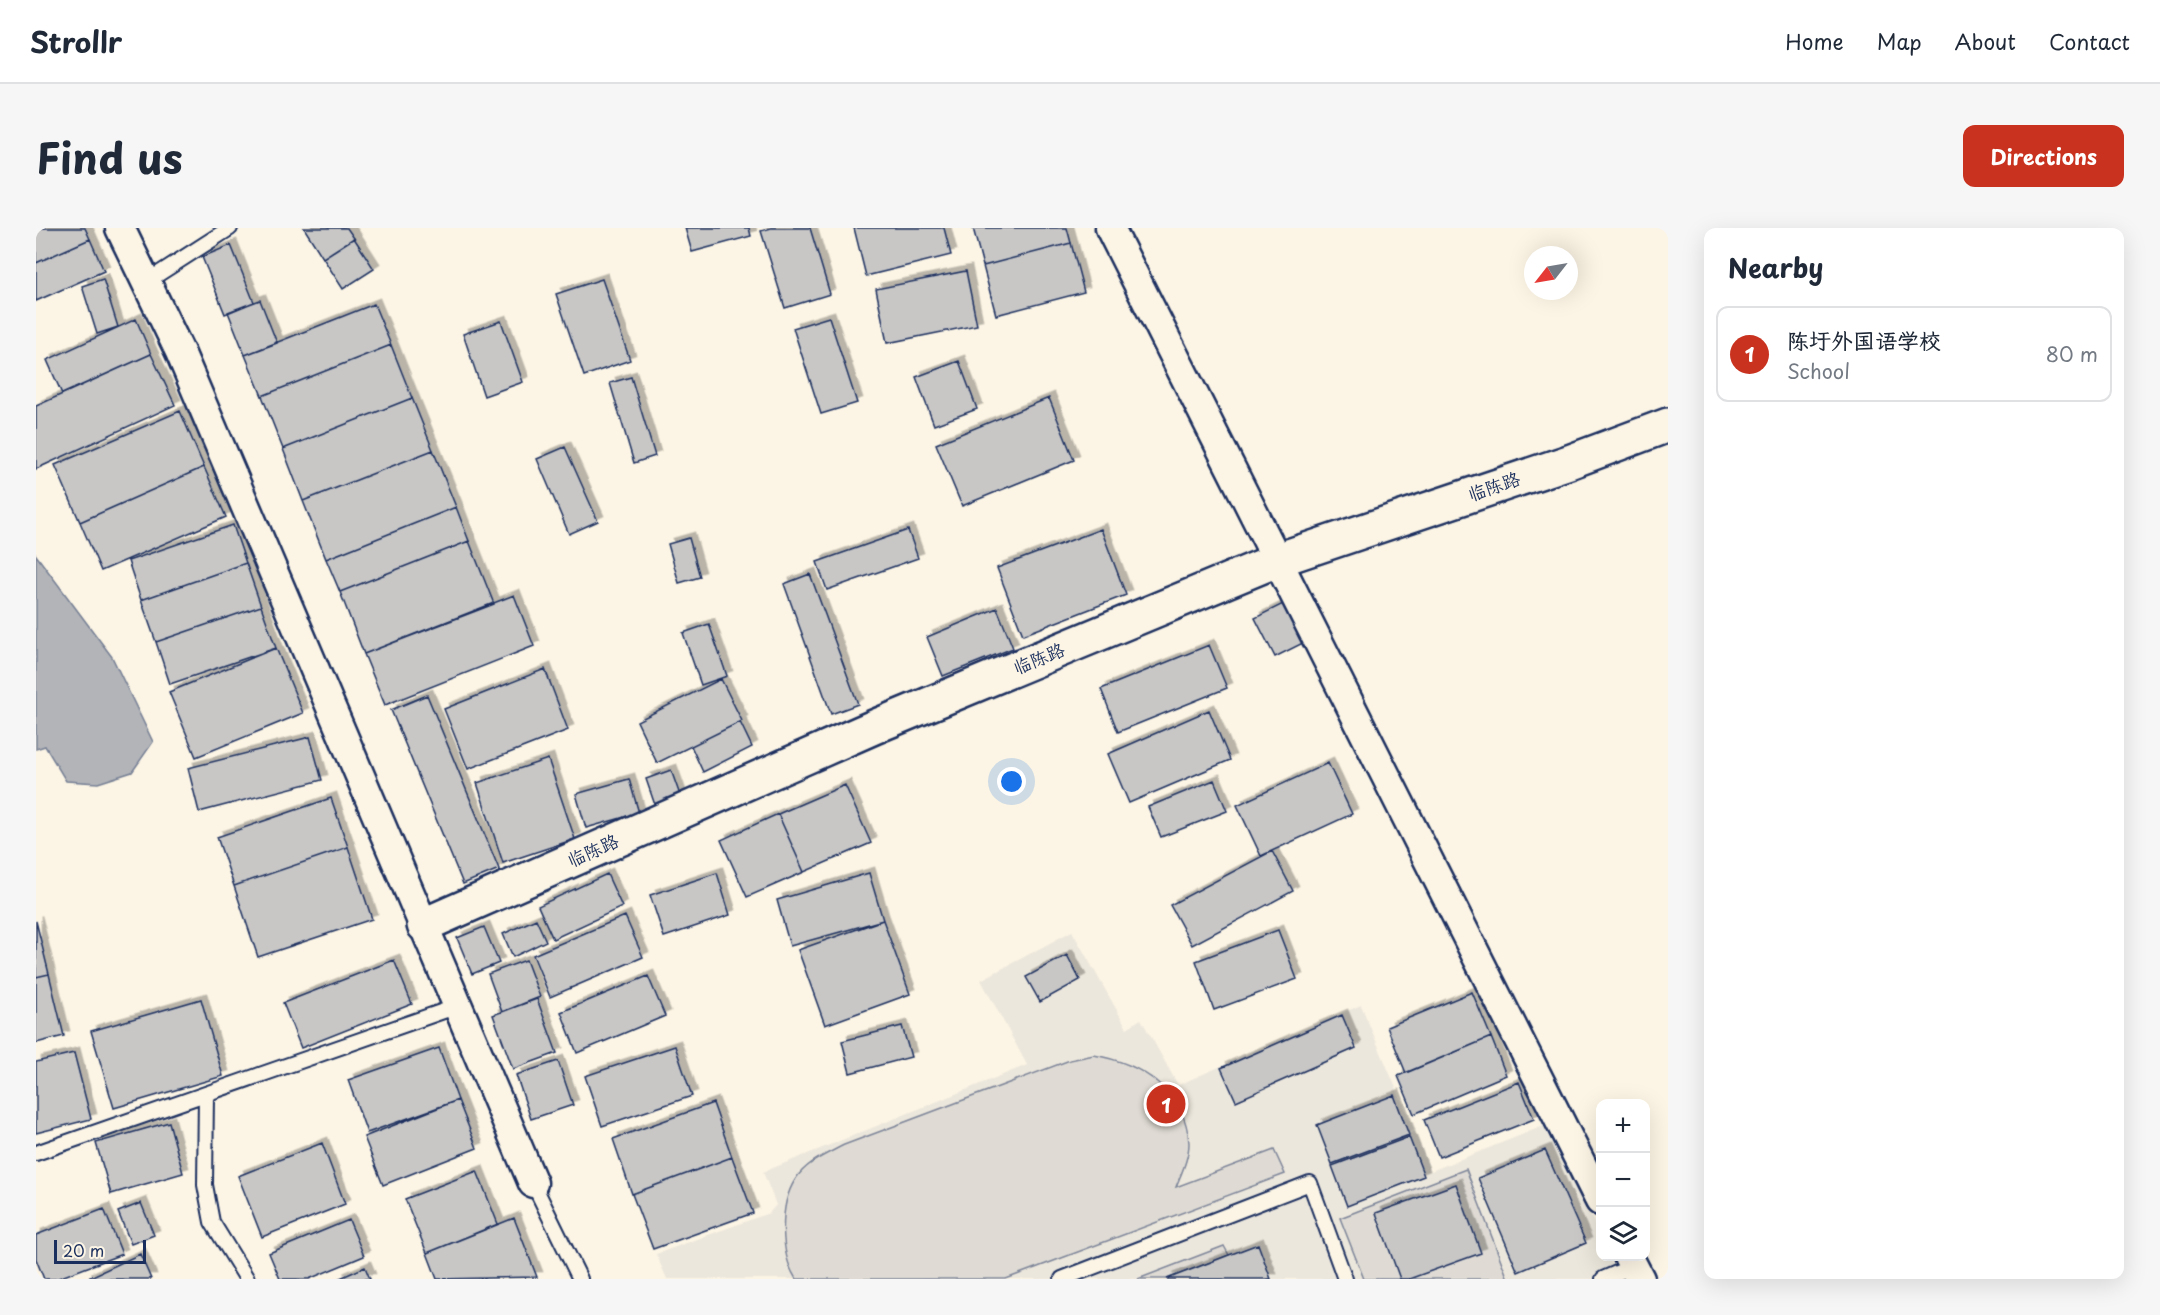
<!DOCTYPE html>
<meta charset="utf-8">
<style>
:root{--surface:#fff;--page:#f6f6f7;--text:#1f2937;--muted:#747a83;--line:#e0e1e3;--accent:#c8321e}
body{margin:0;font-family:"Playpen Sans","LXGW WenKai TC",sans-serif;background:var(--page);color:var(--text)}
.controls{position:absolute;right:18px;bottom:18px;display:grid;overflow:hidden;border-radius:12px;box-shadow:0 6px 24px #0002}
.controls button{width:54px;height:54px;display:grid;place-items:center;padding:0;border:0;border-bottom:2px solid var(--line);background:var(--surface);color:var(--text);font:30px sans-serif}
.compass{position:absolute;left:1488px;top:18px;width:54px;height:54px;border-radius:50%;background:var(--surface);box-shadow:0 6px 24px #0002;rotate:239deg}
.scale{position:absolute;left:18px;bottom:15px;width:92px;box-sizing:border-box;padding-left:6px;border:3px solid #1b2f5e;border-top:0;font-size:16px;line-height:21px;white-space:nowrap;color:#1b2f5e;-webkit-text-stroke:4px #fcf5e5;paint-order:stroke}
.you{position:absolute;left:976px;top:554px;width:21px;height:21px;margin:-15px;border:4px solid #fff;border-radius:50%;background:#1a73e8;box-shadow:0 0 0 9px #1a73e833}
.badge{display:grid;place-items:center;width:39px;height:39px;border-radius:50%;background:var(--accent);color:#fff;font-size:20px;font-weight:700}
.pin{position:absolute;translate:-50% -50%;border:3px solid #fff;box-shadow:0 2px 6px #0006}
.list{margin:0;padding:0;list-style:none}
h2{display:flex;justify-content:space-between;align-items:center;height:78px;margin:0;padding:0 24px;font-size:26px}
h2 small{font-size:20px;font-weight:400;color:var(--muted)}
.list li{display:grid;grid-template-columns:39px 1fr auto;gap:18px;align-items:center;box-sizing:border-box;height:96px;margin:0 12px 12px;padding:0 12px;border:2px solid var(--line);border-radius:12px}
.list b{display:block;font-size:22px;white-space:nowrap}
.list p{margin:0;font-size:20px;white-space:nowrap;color:var(--muted)}
.list em{font-size:20px;font-style:normal;color:var(--muted)}
.icon{flex:none;width:33px;height:33px;fill:none;stroke:currentColor;stroke-width:2;stroke-linecap:round;stroke-linejoin:round}
.map{position:relative;flex:none;width:1632px;height:1051px;overflow:hidden;border-radius:12px}
header{display:flex;align-items:center;gap:36px;box-sizing:border-box;height:84px;padding:0 30px;background:var(--surface);border-bottom:2px solid var(--line)}
header strong{font-size:28px}
nav{display:flex;gap:33px;margin-inline-start:auto;font-size:21px}
.intro{display:flex;align-items:center;justify-content:space-between;box-sizing:border-box;height:144px;padding:0 36px}
h1{margin:0;font-size:42px}
.button{padding:15px 27px;border-radius:12px;background:var(--accent);color:#fff;font-size:21px;font-weight:700}
main{display:flex;gap:36px;padding:0 36px}
aside{flex:1;background:var(--surface);border-radius:12px;box-shadow:0 6px 24px #0002}
.map>svg:first-child{display:block}
</style>
<header>
<strong>Strollr</strong>
<nav><a>Home</a><a>Map</a><a>About</a><a>Contact</a></nav>
</header>
<div class="intro"><h1>Find us</h1><a class="button">Directions</a></div>
<main>
<div class="map">
<svg width="1632" height="1051" viewBox="0 0 1632 1051">
<defs>
<filter id="shadow"><feDropShadow dx="5.5" dy="-5.5" stdDeviation="0" flood-color="#0004"/></filter>
</defs>
<rect width="100%" height="100%" fill="#fcf5e5"/>
<filter id="ink" filterUnits="userSpaceOnUse"><feTurbulence type="fractalNoise" baseFrequency=".0167" numOctaves="2"/><feDisplacementMap in="SourceGraphic" scale="12" xChannelSelector="R" yChannelSelector="G"/><feConvolveMatrix kernelMatrix="1 2 1 2 8 2 1 2 1" color-interpolation-filters="sRGB"/></filter>
<g filter="url(#ink)">
<!-- built -->
<path fill="#ece7dc" d="M1036,703l55,97 14,-9 37,66 183,-80 70,166 120,-48 49,114v19l9,1 10,22h-952l-11,-25 113,-41 7,-8 -13,-33 264,-107 -46,-85z"/>
<!-- green -->
<path fill="#dfdbd4" stroke="#7d8599" stroke-width="1.5" d="M1058,827c46,8 92,36 95,88 0,15 -8,31 -13,44l98,-37 11,24 -279,105h-210c-16,-25 -17,-74 -1,-99 11,-18 32,-26 49,-35l226,-85z
M1430,941l42,110h-144l-24,-61z
M1188,1018l5,9 -62,24h-29z"/>
<!-- water -->
<path fill="#b2b4b8" stroke="#767f94" stroke-width="1.5" d="M0,327l76,102 41,85 -21,30 -34,11 -32,-2 -21,-35 -9,3z"/>
<!-- building -->
<path fill="#c8c7c6" stroke="#1b2f5e" stroke-width="1.5" filter="url(#shadow)" d="M0,0h49l5,11 -54,24z
M268,0h43l7,10 -31,20z
M649,0h64l2,8 -59,16z
M735,0h39l20,66 -45,14 -24,-77z
M818,0h90l7,27 -85,21z
M937,0h94l4,15 -88,23z
M318,10l20,31 -31,20 -20,-31z
M54,11l14,32 -68,30v-38z
M1035,15l13,49 -88,23 -13,-49z
M195,17l23,57 -29,12 -23,-57z
M930,43l11,54 -90,18 -11,-54z
M67,51l15,48 -21,7 -15,-48z
M566,51l28,81 -46,16 -28,-82z
M224,72l17,43 -32,12 -17,-43z
M338,76l17,41 -129,51 -17,-41z
M793,89l28,86 -36,11 -28,-86z
M100,91l15,35 -89,40 -15,-34z
M465,93l22,61 -39,14 -21,-62z
M355,117l21,53 -129,51 -21,-53z
M115,126l24,51 -139,64v-63z
M923,133l18,48 -43,16 -18,-48z
M595,149l24,79 -21,7 -24,-80z
M376,170l21,52 -130,51 -20,-52z
M1013,170l25,62 -112,46 -26,-62z
M144,183l24,56 -124,55 -25,-57z
M529,219l33,74 -29,13 -32,-75z
M397,222l23,57 -130,52 -23,-58z
M168,239l22,50 -125,54 -21,-49z
M420,279l13,34 -129,51 -14,-33z
M197,297l13,38 -105,37 -13,-39z
M1065,301l25,66 -103,40 -26,-67z
M872,302l10,28 -91,32 -10,-28z
M653,310l11,39 -21,6 -11,-39z
M433,313l25,63 -130,50 -24,-62z
M210,335l15,43 -105,36 -15,-42z
M774,346l48,130 -27,10 -47,-130z
M478,367l20,51 -149,59 -21,-51z
M1249,375l20,39 -30,15 -20,-39z
M225,378l15,42 -106,36 -14,-42z
M961,380l16,40 -70,28 -16,-39z
M673,396l18,52 -26,9 -18,-52z
M1173,417l18,43 -109,44 -17,-43z
M240,420l27,65 -107,44 -27,-65z
M509,441l23,61 -100,39 -24,-60z
M685,451l21,42 -85,42 -20,-42z
M391,467l72,174 -36,15 -72,-174z
M1173,482l21,50 -101,43 -21,-49z
M704,494l12,25 -49,25 -12,-26z
M274,509l12,43 -123,32 -11,-44z
M512,531l27,80 -72,24 -26,-80z
M1292,535l24,51 -91,42 -24,-51z
M635,542l10,28 -25,10 -10,-29z
M593,551l10,34 -53,15 -10,-34z
M1178,552l13,31 -66,26 -13,-30z
M809,557l26,58 -67,29 -26,-58z
M295,570l17,49 -114,39 -17,-49z
M742,586l26,58 -57,25 -26,-57z
M312,619l24,72 -114,38 -24,-71z
M1236,623l21,40 -101,54 -22,-40z
M681,645l13,42 -66,22 -14,-42z
M833,645l14,47 -93,26 -13,-46z
M571,646l15,33 -69,32 -15,-33z
M589,688l18,41 -93,40 -17,-42z
M500,691l10,22 -33,16 -10,-23z
M847,692l27,74 -85,31 -27,-75z
M0,693l13,53 -13,3z
M448,699l15,36 -27,11 -15,-36z
M1242,702l19,49 -83,31 -18,-49z
M1031,727l13,25 -40,22 -14,-25z
M358,732l18,44 -111,44 -18,-45z
M490,732l14,37 -38,15 -14,-38z
M13,746l15,62 -28,7v-66z
M612,748l17,40 -88,37 -16,-41z
M1436,764l19,45 -85,36 -19,-46z
M165,771l22,77 -109,32 -23,-77z
M501,771l20,54 -44,16 -20,-54z
M1306,787l14,33 -120,53 -15,-33z
M866,798l9,31 -61,16 -8,-32z
M1455,809l15,38 -92,39 -16,-38z
M639,818l17,50 -90,30 -17,-50z
M403,820l19,52 -91,33 -19,-53z
M38,825l17,66 -55,14v-71z
M522,833l15,44 -42,14 -15,-44z
M1483,854l15,37 -95,38 -15,-37z
M1358,867l15,40 -77,29 -15,-39z
M422,872l19,48 -94,37 -19,-48z
M677,875l19,54 -100,37 -19,-55z
M133,894l14,51 -72,21 -15,-51z
M1373,909l15,39 -77,30 -15,-40z
M286,915l23,61 -83,33 -24,-61z
M1509,922l41,93 -68,29 -40,-94z
M696,929l21,56 -100,36 -21,-55z
M441,943l21,53 -71,29 -22,-54z
M1420,956l25,69 -72,26h-9l-24,-66z
M105,975l13,32 -23,9 -13,-32z
M68,981l18,45 -66,25h-12l-8,-20v-24z
M478,990l23,59 -100,2 -10,-26z
M313,992l15,36 -55,23h-29l-11,-26z
M1222,1016l13,35h-104l62,-24z
M104,1026l11,25h-65z
M329,1039l5,12h-32z"/>
<g fill="none" stroke-linecap="round" stroke-linejoin="round">
<defs>
<path id="lane" d="M110,54l84,-54
M170,866l-1,91 7,37 35,57
M0,925l422,-147
M497,955l47,96
M1026,1051l248,-96 35,96
M1567,1051l30,-13"/>
<path id="street" d="M84,0l60,124 353,831
M1074,0l490,973
M1592,1028l12,23"/>
<path id="secondary" d="M388,697l450,-198 403,-167 292,-98 99,-37"/>
</defs>
<!-- lane casing -->
<use href="#lane" stroke="#1b2f5e" stroke-width="18"/>
<!-- street casing -->
<use href="#street" stroke="#1b2f5e" stroke-width="33"/>
<!-- secondary casing -->
<use href="#secondary" stroke="#1b2f5e" stroke-width="38"/>
<!-- lane -->
<use href="#lane" stroke="#fcf5e5" stroke-width="14"/>
<!-- street -->
<use href="#street" stroke="#fcf5e5" stroke-width="28"/>
<!-- secondary -->
<use href="#secondary" stroke="#fcf5e5" stroke-width="33"/>
</g>
</g>
<g text-anchor="middle" stroke-width="5" stroke-linejoin="round" paint-order="stroke">
<!-- street labels -->
<g font-size="18" fill="#1b2f5e" stroke="#fcf5e5">
<text transform="translate(1458 259) rotate(-19)" y="6">临陈路</text>
<text transform="translate(1003 431) rotate(-22)" y="6">临陈路</text>
<text transform="translate(557 623) rotate(-24)" y="6">临陈路</text>
</g>
</g>
</svg>
<div class="controls">
<button>+</button>
<button>−</button>
<button><svg class="icon" aria-label="layers" viewBox="0 0 24 24"><path d="M12 4l9 5-9 5-9-5zM3 14l9 5 9-5"/></svg></button>
</div>
<svg class="compass" viewBox="-18 -18 36 36"><path d="M0-13l5 13h-10z" fill="#e53935"/><path d="M0 13l5-13h-10z" fill="#747a83"/></svg>
<div class="scale">20 m</div>
<div class="you"></div>
<div class="pin badge" style="left:1130px;top:876px">1</div>
</div>
<aside>
<h2>Nearby<small></small></h2>
<ul class="list">
<li><span class="badge">1</span><div><b>陈圩外国语学校</b><p>School</p></div><em>80 m</em></li>
</ul>
</aside>
</main>
